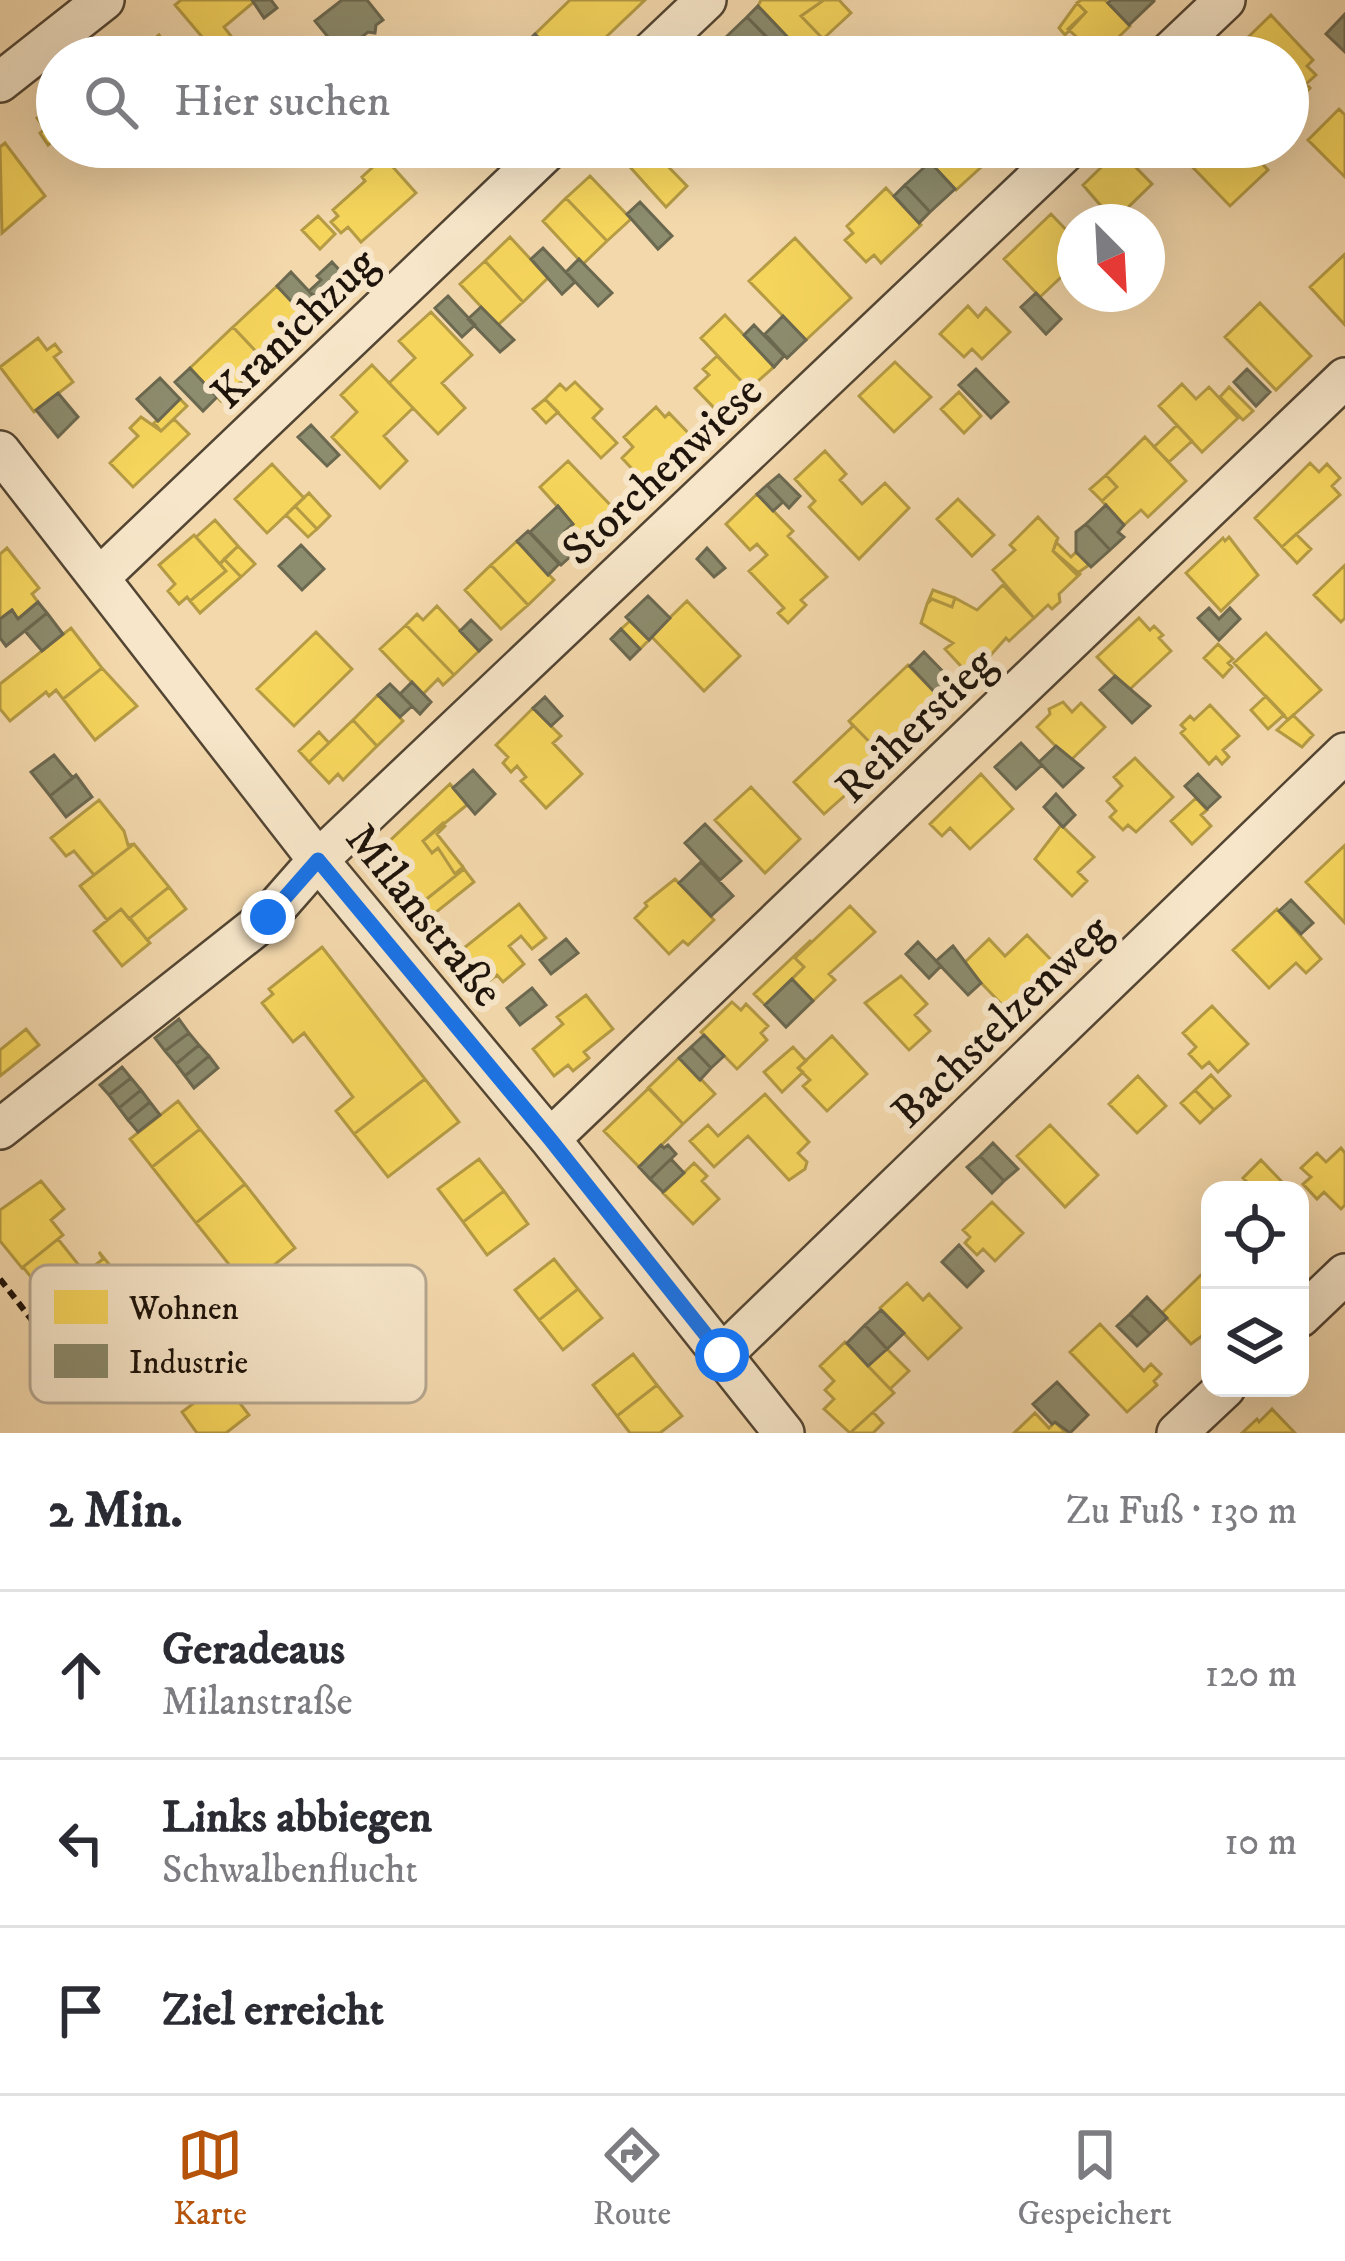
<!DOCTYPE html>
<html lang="de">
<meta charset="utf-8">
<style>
:root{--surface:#fff;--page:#f2f2f3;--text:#2b2b33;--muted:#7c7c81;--line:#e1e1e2;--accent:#b45309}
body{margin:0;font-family:"IM FELL DW Pica",serif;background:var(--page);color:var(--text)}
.controls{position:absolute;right:36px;bottom:36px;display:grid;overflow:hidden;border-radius:24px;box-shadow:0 12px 48px #0002}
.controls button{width:108px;height:108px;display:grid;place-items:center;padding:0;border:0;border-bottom:3px solid var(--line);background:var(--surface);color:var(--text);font:60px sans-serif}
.compass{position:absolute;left:1057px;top:204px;width:108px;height:108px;border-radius:50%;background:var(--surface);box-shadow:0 12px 48px #0002;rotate:156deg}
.stop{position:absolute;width:36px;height:36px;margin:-27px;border:9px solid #1a73e8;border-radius:50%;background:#fff}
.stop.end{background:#1a73e8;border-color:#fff;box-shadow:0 3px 12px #0008}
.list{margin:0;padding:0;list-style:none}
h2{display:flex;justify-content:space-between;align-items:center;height:156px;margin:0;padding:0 48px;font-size:51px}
h2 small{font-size:39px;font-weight:400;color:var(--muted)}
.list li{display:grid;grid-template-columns:78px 1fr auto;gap:36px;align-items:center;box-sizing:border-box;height:168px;padding:0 48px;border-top:3px solid var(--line)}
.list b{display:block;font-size:45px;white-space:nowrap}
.list p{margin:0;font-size:39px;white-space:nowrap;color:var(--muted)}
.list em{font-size:39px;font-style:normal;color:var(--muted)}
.icon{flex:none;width:66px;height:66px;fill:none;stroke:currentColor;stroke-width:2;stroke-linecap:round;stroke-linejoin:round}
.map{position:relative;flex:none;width:1345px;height:1433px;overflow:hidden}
.search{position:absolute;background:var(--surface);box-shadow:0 12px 48px #0002;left:36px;right:36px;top:36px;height:132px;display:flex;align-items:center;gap:30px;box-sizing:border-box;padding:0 42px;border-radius:66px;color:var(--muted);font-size:45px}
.sheet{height:660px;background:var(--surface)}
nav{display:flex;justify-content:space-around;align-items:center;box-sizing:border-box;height:168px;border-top:3px solid var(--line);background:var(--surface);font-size:33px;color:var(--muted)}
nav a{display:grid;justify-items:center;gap:6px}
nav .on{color:var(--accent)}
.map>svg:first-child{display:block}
</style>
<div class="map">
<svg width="1345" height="1433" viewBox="0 0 1345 1433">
<rect width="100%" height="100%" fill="#f3d8ac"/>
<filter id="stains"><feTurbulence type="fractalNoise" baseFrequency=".00167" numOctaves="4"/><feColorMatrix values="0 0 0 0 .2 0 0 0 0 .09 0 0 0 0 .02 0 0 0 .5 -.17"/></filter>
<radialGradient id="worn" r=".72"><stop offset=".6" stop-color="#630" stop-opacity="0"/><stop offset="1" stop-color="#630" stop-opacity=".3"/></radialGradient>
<!-- homes -->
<path fill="#f6d55c" stroke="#b59b44" stroke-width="3" d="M181,0h71l2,2 -30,25 13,17 -18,13 -44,-52z
M570,0h75l-60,57h-28l-22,-23z
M761,0h63l-23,16 22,23 -18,17 -47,-50z
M824,0h15l12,13 -28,26 -22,-23z
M1081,0h24l25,26 -32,31 -30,-28 18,-17 -9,-9z
M1077,3l9,9 -21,23 -6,-7z
M1271,15l42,45 -6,6 9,9 -10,9 4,4 -11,11 -3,-4 -8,7v-45h-46l-7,-7z
M159,35l17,22h-44l4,-3z
M57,102v44l-4,-5 -5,4 -8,-12 5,-4 -8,-11z
M1339,109l6,6v62l-37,-37z
M5,143l40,53 -43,37 -2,-86z
M431,147h38l-20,19z
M612,147h54l-9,8 30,31 -21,21z
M942,147h34l13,13 -33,30 -28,-29z
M1180,147h84l-9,9 13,14 -38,36 -54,-56z
M1119,150l33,34 -38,37 -31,-36z
M384,157l32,36 -55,49 -13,-15 -7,6 -10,-11 7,-6 -5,-6 32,-29 -3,-4z
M590,176l41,43 -24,22 -41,-43z
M886,188l35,37 -40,38 -7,-8 -8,7 -21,-22 8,-7 -6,-7z
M566,198l41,43 -24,23 -40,-43z
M1051,214l24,25v25l-35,33 -36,-38z
M318,216l17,18 -15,15 -18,-19z
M510,237l38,41 -25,24 -38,-41z
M795,238l56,60 -45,42 -57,-59z
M1345,254v71l-35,-38z
M485,261l38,41 -25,23 -38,-41z
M277,286l31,33 -44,41 -31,-33z
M1260,303l51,53 -35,34 -51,-53z
M968,306l10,11 8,-9 24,24 -28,27 -10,-10 -8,8 -24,-23z
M431,312l41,43 -30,28 23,25 -27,26 -49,-51 26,-25 -16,-17z
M725,315l49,52 -25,22 -48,-51z
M233,327l31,33 -43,41 -31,-33z
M38,338l9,12 8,-6 6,8 -7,5 19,25 -39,30 -34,-45z
M717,356l32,33 -27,27 -27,-28 14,-13 -6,-6z
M895,362l36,35 -37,35 -35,-36z
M372,365l41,43 -29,28 23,25 -27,27 -48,-51 25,-25 -16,-17z
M575,382l27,27 -9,9 24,25 -16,15 -56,-59 15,-15 6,6z
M1182,384l14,15 13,-12 29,31 -36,34 -43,-46z
M1229,387l24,24 -10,9 -23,-23z
M959,392l22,24 -17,17 -23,-24z
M180,399l7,7 -26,25 -7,-8z
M545,399l13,13 -12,11 -13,-14z
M656,407l9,10 4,-4 26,27 -48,45 -25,-27 11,-11 -9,-10z
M141,417l20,14 13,-12 15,15 -56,53 -23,-24 28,-27 -8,-8z
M1177,425l15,16 -23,21 -15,-15z
M1145,437l41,44 -38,36 -7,-7 -17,15 -22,-24 15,-14 -11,-12z
M825,451l21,23 -6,6 22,24 23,-21 24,25 -50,51 -50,-52 6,-6 -20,-22z
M568,461l50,52 -29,27 -5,-5 -8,7 -11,-11 8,-7 -33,-37z
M1310,463l9,9 8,-8 13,14 -8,8 8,9 -58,52 -27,-29z
M272,464l32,34 -37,35 -32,-34z
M1106,475l11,12 -15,14 -12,-12z
M309,493l21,23 -13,13 -22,-23z
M757,494l36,37 -5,5 39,41 -26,23 5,5 -18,18 -10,-10 6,-5 -35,-37 18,-16 -10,-11 -7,6 -24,-26z
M958,499l36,36 -22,21 -35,-37z
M295,506l22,23 -9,8 -22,-22z
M1038,517l20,21 -5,13 27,23 -21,20 1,8 -8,7 -4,-4 -14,13 -41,-48 22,-20 -5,-5z
M215,520l23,26 -18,18 -24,-27z
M1296,534l15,15 -14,14 -15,-16z
M194,535l32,36 -36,30 -3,-4 -8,7 -11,-13 7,-7 -16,-19z
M1229,537l29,38 -37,36 -35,-38 37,-35 2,3z
M517,541l37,39 -26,25 -37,-40z
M1056,542l15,15 5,-5 13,13 -13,9 -23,-23z
M238,546l17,18 -14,13 -17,-18z
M7,548l32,40 -7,6 6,8 -20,17 -6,-9 -12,9v-65z
M224,559l17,18 -41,36 -10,-12 36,-30 -6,-7z
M491,565l37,40 -27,24 -36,-39z
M1345,565v53l-4,4 -27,-27z
M1003,585l31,33 -25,23 -3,-3 -35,39 -26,-28 8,-6 -32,-20 6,-19 5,-5 20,8 3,-9 22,12z
M933,590l22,8 -3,9 -20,-8 -5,5z
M687,601l53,55 -36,35 -53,-55z
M437,606l42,45 -25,24 -48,-50 11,-11 6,6z
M1139,618l11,12 4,-4 9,9 -4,3 12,13 -42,39 -32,-33z
M630,621l19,19 -9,9 -19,-20z
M406,625l48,50 -11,10 -5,-6 -15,15 -43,-45z
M71,628l31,40 -39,31 -7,-9 -7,6 -3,-4 -36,29 -10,-12v-25z
M316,632l36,37 -58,57 -37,-37z
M1266,633l55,57 -33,30 -54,-57z
M1218,644l15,15 -5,4 4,4 -9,10 -19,-19z
M908,665l36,37 -25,24 -5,11 -4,-1 -24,23 -37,-38z
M102,668l35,38 -42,34 -32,-41z
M378,695l25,26 -26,25 -24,-26z
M1266,696l18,19 -16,14 -17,-19z
M1063,702l9,10 9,-9 24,24 -35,34 -33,-34 13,-13 -1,-5z
M1210,705l29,31 -16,14 6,7 -7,7 -6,-7 -7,7 -28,-31 4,-4 -4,-4 9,-9 4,4z
M533,708l28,28 -8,7 29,31 -36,34 -25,-27 5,-4 -9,-11 -6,6 -8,-9 5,-6 -12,-12z
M1293,715l20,20 -11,12 -25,-17z
M353,720l24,26 -34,34 -5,-6 -9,9 -20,-21z
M849,721l37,38 -62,55 -30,-32 59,-56z
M319,732l10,11 -20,19 -10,-11z
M1135,758l38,39 -37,35 -8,-7 -5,5 -13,-13 6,-6 -9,-10 15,-15 -8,-9z
M981,774l32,35 -43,40 -20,-21 -8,8 -12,-12z
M450,784l18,20 -45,37 9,12 6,-5 17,26 8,-7 1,2 -42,34 -42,-53z
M751,787l49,52 -35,34 -50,-53z
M1196,798l11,12 -6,5 10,11 -19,18 -21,-23z
M99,800l25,31 4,14 6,-1 -40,31 -20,-24 -8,5 -15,-18z
M443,823l2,3 -8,8 26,33 -8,7 -17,-26 -6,5 -9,-12z
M1061,825l33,32 -16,15 9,9 -15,15 -37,-37z
M134,844l35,43 -40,32 -8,-10 -14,11 -27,-34z
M1345,845v78l-39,-41z
M464,869l10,13 -59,47 -10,-13z
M675,879l39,41 -26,25 -5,-4 -14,13 -34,-36 12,-12 -2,-3z
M169,887l17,22 -39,31 -17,-22z
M519,904l27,34 -14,11 -11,-13 -12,10 15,18 -21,18 -6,-7 -12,9 -26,-32z
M850,906l25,26 -46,42 6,6 -22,21 -21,-22 12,-12 -9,-9z
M121,909l29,34 -28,23 -28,-35z
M1277,909l44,50 -15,14 -10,-10 -27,25 -36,-38z
M1027,935l32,33 -48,46 -48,-50 26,-25 16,17z
M811,940l-16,18 9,9 -39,38 -11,-11z
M322,947l103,132 -71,55 -18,-23 17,-14 -49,-64 -11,9 -31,-39 11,-9 -4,-5z
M901,976l26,28 -12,11 15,16 -21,19 -44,-47z
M586,995l27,34 -29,23 5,6 -16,13 -5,-6 -14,11 -21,-27 30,-25 -6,-7z
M732,1002l9,8 5,-6 22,22 -7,7 6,7 -30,29 -36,-37z
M1212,1006l36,38 -30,28 -9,-10 -7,6 -13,-14 7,-7 -13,-14z
M26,1029l13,16 -39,31v-26z
M832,1036l35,38 -40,37 -24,-25 7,-6 -12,-12z
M793,1047l13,14 -8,7 5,4 -21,20 -18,-20z
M680,1057l35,37 -32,30 -35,-36z
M1211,1075l19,21 -16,14 -19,-20z
M1138,1076l28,30 -29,27 -28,-29z
M425,1079l34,43 -71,55 -34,-43z
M649,1088l34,36 -44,43 -35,-36z
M1195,1090l19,20 -14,13 -19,-20z
M765,1094l44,48 -11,11 9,9 -2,7 -16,11 -41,-44 -34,31 -24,-26 18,-16 10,11z
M178,1101l22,28 -48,38 -22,-28z
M1050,1125l48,50 -33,32 -48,-51z
M200,1129l45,55 -49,39 -44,-56z
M1341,1148l4,5v52l-4,4 -17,-17 -7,7 -14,-15 8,-7 -10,-9 16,-15 9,9z
M479,1159l25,32 -41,31 -25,-33z
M1261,1160l23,24 -5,6h-24l-12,-12z
M694,1163l13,13 -5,5 17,18 -26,25 -30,-31z
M41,1181l23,28 -13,11 12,15 -41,33 -22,-27v-31z
M245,1184l50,64 -48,39 -51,-64z
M504,1191l24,33 -41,31 -24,-33z
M992,1202l31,31 -28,28 -12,-12 -6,6 -12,-12 5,-6 -7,-7z
M58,1239l27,34 18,-14 -4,-7 23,28 -55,43 -44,-56z
M554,1259l24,30 -39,31 -24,-30z
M1202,1274l8,8v48l-19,14 -29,-31z
M907,1283l16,17 6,-6 32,34 -33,31 -48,-51z
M578,1289l24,29 -39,32 -24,-30z
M1100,1324l44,47 7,-7 10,10 -7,7 3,4 -30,27 -57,-60z
M845,1342l49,51 -44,40 -26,-24 10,-10 -9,-9 9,-9 -14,-15z
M887,1349l22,22 -19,18 -22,-23z
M633,1354l24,31 -40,31 -24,-31z
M223,1381l26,34 -23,18h-29l-15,-21z
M657,1385l25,31 -22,17h-30l-13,-17z
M1272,1409l23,24h-53l15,-14 2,3z
M873,1412l10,11 -10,10h-23z
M1035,1413l14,15 6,-6 11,11h-52z"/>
<!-- industry -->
<path fill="#8c8c6e" stroke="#6b6850" stroke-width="3" d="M252,0h19l6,8 -13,10z
M342,0h25l16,20 -7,5 -1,8 -7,-1 -27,21 -26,-32z
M1111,0h43v1l-25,24 -21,-22z
M758,6l39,41 -10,10 -40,-40z
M1345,14v38l-19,-18z
M747,17l29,30 -10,10 -8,-5 -5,5h-11l-17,-19z
M535,34l22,23h-29l-8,-9z
M148,147h31l2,3 -19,15z
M930,162l25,27 -25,23 -25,-27z
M905,185l25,27 -11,11 -25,-27z
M640,202l32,34 -14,13 -31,-35z
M543,248l32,34 -13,12 -31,-35z
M579,259l33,34 -14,13 -32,-34z
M332,262l23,25 -26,24 -20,-20 12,-11 -4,-4z
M291,272l28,30 -15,13 -27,-29z
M1036,293l25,26 -15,15 -25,-27z
M448,296l27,29 -13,12 -27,-29z
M481,307l33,33 -14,12 -32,-33z
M783,316l23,24 -19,18 -22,-24z
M754,325l30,31 -10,11 -30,-32z
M190,368l27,29 -14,14 -28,-29z
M976,369l32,33 -17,16 -32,-33z
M1247,369l23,23 -14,14 -22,-24z
M160,378l20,21 -22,22 -21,-22z
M58,393l20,24 -20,20 -22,-27z
M311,425l28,30 -12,11 -29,-29z
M779,475l21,21 -11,12 -22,-23z
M767,485l16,17 -10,9 -16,-17z
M1106,505l18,20 -6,7 6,5 -14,13 -24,-26z
M558,506l15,18 -8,7 16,16 -20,18 -31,-33z
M1086,524l24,26 -19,17 -15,-15v-20z
M528,531l31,33 -11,11 -31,-34z
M301,545l23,24 -22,21 -23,-24z
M707,548l18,20 -11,9 -17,-18z
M648,596l22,22 -21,22 -23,-23z
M38,602l9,11 -41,33 -6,-8v-19l12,-9 6,9z
M1209,608l10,11 11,-11 10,11 -21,21 -21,-22z
M47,613l16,21 -21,17 -17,-20z
M471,620l20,20 -12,11 -19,-20z
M621,629l19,20 -10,10 -19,-20z
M924,652l33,34 -15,14 -32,-34z
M1115,676l35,30 -18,17 -32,-33z
M412,682l19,20 -11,12 -20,-20z
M390,684l22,22 -12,11 -22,-22z
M545,697l17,19 -11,10 -18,-18z
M1021,743l21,22 -26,24 -21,-22z
M1056,746l27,22 -20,19 -24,-25z
M54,755l19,23 -23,18 -19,-24z
M473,770l22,24 -20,20 -22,-26z
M1198,774l22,23 -13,12 -22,-23z
M76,775l16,22 -26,20 -16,-21z
M1056,794l19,21 -12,12 -19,-20z
M705,824l36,37 -21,19 -35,-37z
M701,862l32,34 -22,20 -32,-33z
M1291,900l22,23 -12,11 -22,-23z
M566,939l12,14 -27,21 -11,-14z
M918,942l23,24 -12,12 -23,-24z
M953,946l28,37 -13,12 -32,-34z
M792,979l21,22 -27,26 -21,-22z
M532,988l14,17 -26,20 -13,-17z
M179,1019l10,14 -24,18 -10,-13z
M189,1033l10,12 -23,19 -11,-13z
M704,1035l20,21 -13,12 -20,-21z
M199,1045l10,11 -24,20 -9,-12z
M691,1047l20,21 -11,12 -21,-22z
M209,1056l9,12 -24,20 -9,-12z
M122,1067l9,11 -22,17 -9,-10z
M131,1078l10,12 -22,18 -10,-13z
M141,1090l9,12 -22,18 -9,-12z
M150,1102l10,13 -22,17 -10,-12z
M993,1143l25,26 -14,12 -24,-25z
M661,1145l3,3 4,-3 8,9 -26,25 -11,-12z
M980,1156l24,25 -12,12 -25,-26z
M671,1159l13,14 -21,19 -13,-13z
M959,1245l24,26 -16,16 -25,-25z
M1147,1297l20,21 -17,16 -20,-20z
M881,1310l23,23 -17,16 -22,-24z
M1130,1314l20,20 -13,12 -20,-20z
M865,1325l22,24 -19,17 -21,-23z
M1057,1382l31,33 -18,18 -15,-11 -3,2 -19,-20z"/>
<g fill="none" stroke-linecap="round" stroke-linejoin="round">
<defs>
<path id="minor" d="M646,57l60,-57
M1165,57l60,-57
M0,82l104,-82
M0,451l318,409 232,279 234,294
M101,576l450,-429
M0,1129l268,-212 50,-57 752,-713
M550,1139l795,-761
M1300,1317l45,-43
M722,1355l623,-602
M1177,1433l48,-45"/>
</defs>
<!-- minor casing -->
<use href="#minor" stroke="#534533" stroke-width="44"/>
<!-- path -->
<path stroke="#1e140b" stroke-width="6" stroke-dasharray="9 6" stroke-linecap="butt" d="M0,1279l80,103"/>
<!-- minor -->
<use href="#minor" stroke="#f7e6c9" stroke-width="39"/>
</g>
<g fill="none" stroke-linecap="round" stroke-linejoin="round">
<!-- route -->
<path stroke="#1a73e8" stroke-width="15" d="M268,917l50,-57 232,279 172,216"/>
</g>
<g text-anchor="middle" stroke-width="12" stroke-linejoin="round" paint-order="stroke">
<!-- street labels -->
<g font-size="45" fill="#1e140b" stroke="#f7e6c9">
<text transform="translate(293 327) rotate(-44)" y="16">Kranichzug</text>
<text transform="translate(661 469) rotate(-43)" y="16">Storchenwiese</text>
<text transform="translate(914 724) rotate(-44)" y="16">Reiherstieg</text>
<text transform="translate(426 914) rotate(51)" y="16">Milanstraße</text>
<text transform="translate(1000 1020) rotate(-44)" y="16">Bachstelzenweg</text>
</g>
</g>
<!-- legend -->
<rect x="30" y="1265" width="396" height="138" rx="18" fill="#f7e6c9" stroke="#b6a790" stroke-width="3"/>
<rect x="54" y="1290" width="54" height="34" fill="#f6d55c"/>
<rect x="54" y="1344" width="54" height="34" fill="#8c8c6e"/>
<g font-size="33" fill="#1e140b">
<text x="129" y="1319">Wohnen</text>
<text x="129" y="1373">Industrie</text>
</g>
<rect width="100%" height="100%" filter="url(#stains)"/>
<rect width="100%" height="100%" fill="url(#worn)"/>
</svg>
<div class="controls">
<button><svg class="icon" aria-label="locate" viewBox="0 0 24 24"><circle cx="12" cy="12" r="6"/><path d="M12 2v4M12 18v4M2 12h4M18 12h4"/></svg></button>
<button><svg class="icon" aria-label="layers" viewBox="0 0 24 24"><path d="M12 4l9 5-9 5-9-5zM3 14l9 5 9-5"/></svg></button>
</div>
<svg class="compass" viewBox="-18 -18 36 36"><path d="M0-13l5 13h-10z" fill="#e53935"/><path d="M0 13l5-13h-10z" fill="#7c7c81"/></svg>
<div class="stop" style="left:722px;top:1355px"></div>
<div class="stop end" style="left:268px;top:917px"></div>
<div class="search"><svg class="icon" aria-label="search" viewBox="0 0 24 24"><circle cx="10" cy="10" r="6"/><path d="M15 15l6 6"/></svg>Hier suchen</div>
</div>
<section class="sheet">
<h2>2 Min.<small>Zu Fuß · 130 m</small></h2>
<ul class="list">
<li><svg class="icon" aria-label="ahead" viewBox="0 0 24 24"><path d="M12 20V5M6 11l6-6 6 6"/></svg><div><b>Geradeaus</b><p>Milanstraße</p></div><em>120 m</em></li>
<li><svg class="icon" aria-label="left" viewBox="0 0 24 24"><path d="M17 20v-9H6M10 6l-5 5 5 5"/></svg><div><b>Links abbiegen</b><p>Schwalbenflucht</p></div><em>10 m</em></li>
<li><svg class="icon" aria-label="arrive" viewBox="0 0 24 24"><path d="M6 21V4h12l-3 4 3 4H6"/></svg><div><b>Ziel erreicht</b></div></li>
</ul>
</section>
<nav>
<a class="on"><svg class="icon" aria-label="map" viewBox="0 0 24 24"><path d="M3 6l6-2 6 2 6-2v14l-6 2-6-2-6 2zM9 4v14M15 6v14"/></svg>Karte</a>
<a><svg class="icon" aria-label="directions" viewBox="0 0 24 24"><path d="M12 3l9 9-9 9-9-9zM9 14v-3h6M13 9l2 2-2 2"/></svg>Route</a>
<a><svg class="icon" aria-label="saved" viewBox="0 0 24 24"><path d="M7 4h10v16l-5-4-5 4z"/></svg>Gespeichert</a>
</nav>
